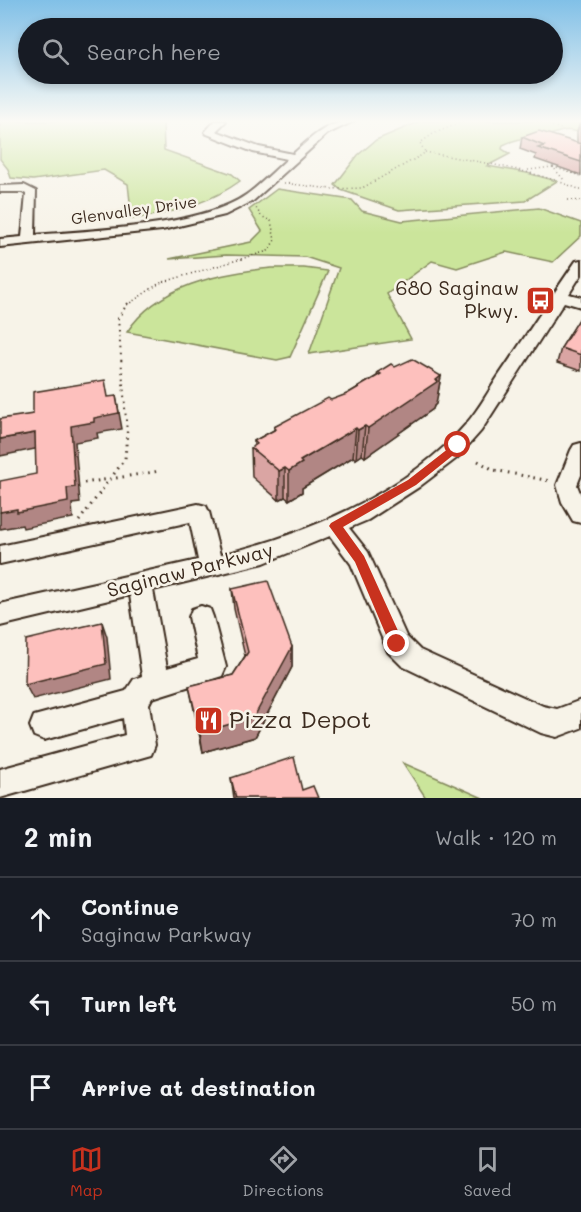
<!DOCTYPE html>
<meta charset="utf-8">
<style>
:root{--surface:#171b24;--page:#20242c;--text:#f1f3f6;--muted:#9ea1a6;--line:#363941;--accent:#c8321e}
body{margin:0;font-family:Mali,sans-serif;background:var(--page);color:var(--text)}
.stop{position:absolute;width:18px;height:18px;margin:-14px;border:4px solid #c8321e;border-radius:50%;background:#fff}
.stop.end{background:#c8321e;border-color:#fff;box-shadow:0 2px 6px #0008}
.list{margin:0;padding:0;list-style:none}
h2{display:flex;justify-content:space-between;align-items:center;height:78px;margin:0;padding:0 24px;font-size:26px}
h2 small{font-size:20px;font-weight:400;color:var(--muted)}
.list li{display:grid;grid-template-columns:39px 1fr auto;gap:18px;align-items:center;box-sizing:border-box;height:84px;padding:0 24px;border-top:2px solid var(--line)}
.list b{display:block;font-size:22px;white-space:nowrap}
.list p{margin:0;font-size:20px;white-space:nowrap;color:var(--muted)}
.list em{font-size:20px;font-style:normal;color:var(--muted)}
.icon{flex:none;width:33px;height:33px;fill:none;stroke:currentColor;stroke-width:2;stroke-linecap:round;stroke-linejoin:round}
.map{position:relative;flex:none;width:581px;height:798px;overflow:hidden}
.search{position:absolute;background:var(--surface);box-shadow:0 3px 9px #0003;left:18px;right:18px;top:18px;height:66px;display:flex;align-items:center;gap:15px;box-sizing:border-box;padding:0 21px;border-radius:33px;color:var(--muted);font-size:22px}
.sheet{height:330px;background:var(--surface)}
nav{display:flex;justify-content:space-around;align-items:center;box-sizing:border-box;height:84px;border-top:2px solid var(--line);background:var(--surface);font-size:16px;color:var(--muted)}
nav a{display:grid;justify-items:center;gap:3px}
nav .on{color:var(--accent)}
.map>svg:first-child{display:block}
</style>
<div class="map">
<svg width="581" height="798" viewBox="0 0 581 798">
<rect width="100%" height="100%" fill="#f7f3e8"/>
<filter id="ink" filterUnits="userSpaceOnUse"><feTurbulence type="fractalNoise" baseFrequency=".0167" numOctaves="2"/><feDisplacementMap in="SourceGraphic" scale="12" xChannelSelector="R" yChannelSelector="G"/><feConvolveMatrix kernelMatrix="1 2 1 2 8 2 1 2 1" color-interpolation-filters="sRGB"/></filter>
<g filter="url(#ink)">
<!-- green -->
<path fill="#cbe59b" stroke="#83885c" stroke-width="1.5" d="M0,121h163l1,29 68,24 8,7c-31,23 -70,33 -108,38l-4,-35 -24,-14 -71,10 -22,-2 -3,-9 -8,-10z
M421,121h160l-2,11c-18,-4 -17,0 -33,4 -18,3 -24,0 -43,9l-1,4 8,5 -23,12 40,7 30,8 -32,20 -126,9 -58,-20 -6,-5 23,-30 18,-15z
M277,189l75,11 10,11 40,10 137,-13 42,15v13l-28,26 -47,-10 -49,16 -25,-7 -45,33 24,45 -102,15 30,-86 -34,-11 -79,-2 -57,4 82,-17 11,-11 -13,-21z
M272,268h32l24,3 -38,86 -13,3 -150,-28c31,-47 92,-59 145,-64z
M403,763l80,35h-57z"/>
<g fill="none" stroke-linecap="round" stroke-linejoin="round">
<defs>
<path id="minor" d="M215,121h11l-10,10 43,16 34,7c19,-17 34,-33 61,-33l-27,13 -74,67 -28,14 -63,15 -162,17v-8l22,-2 4,-43 -4,-2h-22v-6l24,-1 12,6 -1,44c56,-5 165,-8 211,-40 14,-10 28,-24 41,-36l-34,-7 -46,-18 -2,-2z
M581,260v15l-12,19 12,3v10l-17,-5 -83,129 -24,27 -38,29 -51,33 -19,8 19,24 38,84 14,14 123,56 14,3 24,-9v28l-24,9 -16,-4 -139,-67 -14,-14 -37,-88 -21,-28 -66,27 -111,27 14,78 31,-9 -9,-42 3,-8 9,-3 9,3 3,8 13,50 -4,9 -70,22 -3,6 6,41 -4,10 -151,43v-29l125,-34 -2,-17 -79,22 -10,-4 -4,-10 4,-10 92,-25 8,-12 8,-3 -12,-81 -130,31v-22l198,-44 -8,-38 -190,42v-18l198,-42 8,2 3,6 11,43c85,-20 188,-63 246,-131 14,-16 24,-36 36,-53 25,-37 49,-74 74,-110z
M581,443v32l-4,10 4,10v28l-8,-2 -11,-19 -5,-17 14,-35 3,-5z"/>
</defs>
<!-- minor casing -->
<use href="#minor" stroke="#3b2a1e" stroke-width="4"/>
<!-- path-far2 -->
<path stroke="#3b2a1e" stroke-width="1.5" stroke-dasharray="1 3" stroke-linecap="butt" d="M537,121l24,8
M425,152c53,10 106,17 156,38
M553,167l28,9
M528,170l25,-3 11,13
M284,183l47,6 31,-1 60,-33 3,-3 -5,-9 13,-9 31,-13
M568,200l13,1
M127,305l33,-22 108,-32 7,-11 -4,-19 -10,-5 -5,-8"/>
<!-- path-far1 -->
<path stroke="#3b2a1e" stroke-width="2" stroke-dasharray="1.5 4.5" stroke-linecap="butt" d="M127,433l-9,-115 10,-15"/>
<!-- path -->
<path stroke="#3b2a1e" stroke-width="3" stroke-dasharray="1.5 5" stroke-linecap="butt" d="M478,461l16,9 56,11
M84,483l76,-12
M79,521l46,-62 2,-27"/>
<!-- minor -->
<use href="#minor" fill="#f7f3e8" fill-rule="evenodd"/>
</g>
<!-- wall -->
<path fill="#daa5a3" stroke="#3b2a1e" stroke-width="1.5" d="M580,122h1v53l-46,-16 1,-4 -16,-6 2,-12 55,6v-11z
M581,316v55l-24,-8 4,-15z
M395,367l46,9 -5,28 -2,2 -1,3 -68,48 -3,-2 -6,4 -3,-2 -51,31v4l-13,8 -4,-3 -6,3 -27,-23 -1,-29 3,-3v-4l20,-11v-3l73,-33 30,-18 1,-4z
M232,589l60,58v20l-37,70 -52,15 -14,-66 44,-11 12,-19 -11,-47z
M231,778l71,12 16,8h-84z"/>
<!-- shaded-wall -->
<path fill="#b18684" stroke="#3b2a1e" stroke-width="1.5" d="M441,376l-5,28 -2,2 -1,3 -68,48 3,-29z
M116,396l6,33 -25,4 1,5 -23,4 5,61 -8,1 1,14 -50,10 -1,-3 -22,4v-17l67,-24 4,-62z
M365,426l-3,29 -6,4 2,-29z
M356,428l-3,29 -51,31v4l-13,8v-29l11,-10z
M35,433l5,15 -40,8v-17z
M285,468v29l-6,3v-29z
M102,622l5,15 4,42 -78,20 -8,-15z
M292,647v20l-37,70 -52,15 -3,-19z"/>
<!-- building -->
<path fill="#fdc0bd" stroke="#3b2a1e" stroke-width="1.5" d="M580,122h1v40l-43,-14 6,-2 -22,-9 17,-6 42,13z
M581,316v39l-20,-7z
M412,359l29,17 -5,4 2,1 -70,47 -3,-2 -7,4 -2,-2 -56,33 2,2 -13,8 -4,-3 -6,3 -28,-23 6,-4 -3,-3 22,-12 -2,-2 54,-29 3,2 16,-6 34,-20 -3,-2 13,-8 4,3z
M105,380l3,17 8,-1 3,17 -25,5v4l-23,4 4,61 -8,1 1,14 -51,10v-3l-17,3v-31l36,-7 -1,-41 -35,6v-20l33,-5v-22z
M268,581l24,66 -38,70 -54,16 -11,-47 44,-11 15,-23 -16,-63z
M102,622l4,42 -81,20 1,-44z
M294,757l8,33 11,-4 5,12h-82l-5,-20z"/>
</g>
<!-- sky -->
<linearGradient id="sky" x2="0" y2="1"><stop stop-color="#81c0e7"/><stop offset="0.52" stop-color="#fbfaf5"/><stop offset="1" stop-color="#fbfaf5" stop-opacity="0"/></linearGradient>
<rect width="581" height="233" fill="url(#sky)"/>
<!-- route -->
<path fill="#c8321e" d="M458,441l5,4 -1,3 -46,37 -73,42 21,29 40,88 -2,5 -5,1 -5,-1 -37,-87 -26,-36 2,-3 77,-43z"/>
<!-- icons -->
<defs>
<symbol id="bus-square" viewBox="-11 -11 22 22"><rect x="-9" y="-9" width="18" height="18" rx="4" fill="#c8321e" stroke="#f7f3e8"/><path d="M-5-6H5V4H4V6H2V4H-2V6H-4V4H-5ZM-3.5-4V0h7V-4ZM-3.5 1.2v1.5H-2V1.2ZM2 1.2v1.5H3.5V1.2Z" fill="#fff"/></symbol>
<symbol id="restaurant-square" viewBox="-11 -11 22 22"><rect x="-9" y="-9" width="18" height="18" rx="4" fill="#c8321e" stroke="#f7f3e8"/><path d="M-5-6h1v4h1v-4h1v4h1v-4h1v5L-1.5 .5V6h-2V.5L-5-1ZM5-6V6H3V1.5H1.5Q1.5-4 5-6Z" fill="#fff"/></symbol>
</defs>
<g fill-rule="evenodd">
<use href="#bus-square" x="524" y="284" width="33" height="33"/>
<use href="#restaurant-square" x="192" y="704" width="33" height="33"/>
</g>
<g text-anchor="middle" stroke-width="5" stroke-linejoin="round" paint-order="stroke">
<!-- far-street labels -->
<g font-size="16" fill="#3b2a1e" stroke="#f7f3e8">
<text transform="translate(134 210) rotate(-8)" y="6">Glenvalley Drive</text>
</g>
<!-- poi labels -->
<g font-size="20" fill="#3b2a1e" stroke="#f7f3e8" text-anchor="end">
<text x="519" y="295">680 Saginaw<tspan x="519" dy="23">Pkwy.</tspan></text>
</g>
<!-- street labels -->
<g font-size="20" fill="#3b2a1e" stroke="#f7f3e8">
<text transform="translate(190 570) rotate(-14)" y="7">Saginaw Parkway</text>
</g>
<!-- near-poi labels -->
<g font-size="24" fill="#3b2a1e" stroke="#f7f3e8" text-anchor="start">
<text x="229" y="728">Pizza Depot</text>
</g>
</g>
</svg>
<div class="stop" style="left:458px;top:445px"></div>
<div class="stop end" style="left:397px;top:644px"></div>
<div class="search"><svg class="icon" aria-label="search" viewBox="0 0 24 24"><circle cx="10" cy="10" r="6"/><path d="M15 15l6 6"/></svg>Search here</div>
</div>
<section class="sheet">
<h2>2 min<small>Walk · 120 m</small></h2>
<ul class="list">
<li><svg class="icon" aria-label="ahead" viewBox="0 0 24 24"><path d="M12 20V5M6 11l6-6 6 6"/></svg><div><b>Continue</b><p>Saginaw Parkway</p></div><em>70 m</em></li>
<li><svg class="icon" aria-label="left" viewBox="0 0 24 24"><path d="M17 20v-9H6M10 6l-5 5 5 5"/></svg><div><b>Turn left</b></div><em>50 m</em></li>
<li><svg class="icon" aria-label="arrive" viewBox="0 0 24 24"><path d="M6 21V4h12l-3 4 3 4H6"/></svg><div><b>Arrive at destination</b></div></li>
</ul>
</section>
<nav>
<a class="on"><svg class="icon" aria-label="map" viewBox="0 0 24 24"><path d="M3 6l6-2 6 2 6-2v14l-6 2-6-2-6 2zM9 4v14M15 6v14"/></svg>Map</a>
<a><svg class="icon" aria-label="directions" viewBox="0 0 24 24"><path d="M12 3l9 9-9 9-9-9zM9 14v-3h6M13 9l2 2-2 2"/></svg>Directions</a>
<a><svg class="icon" aria-label="saved" viewBox="0 0 24 24"><path d="M7 4h10v16l-5-4-5 4z"/></svg>Saved</a>
</nav>
